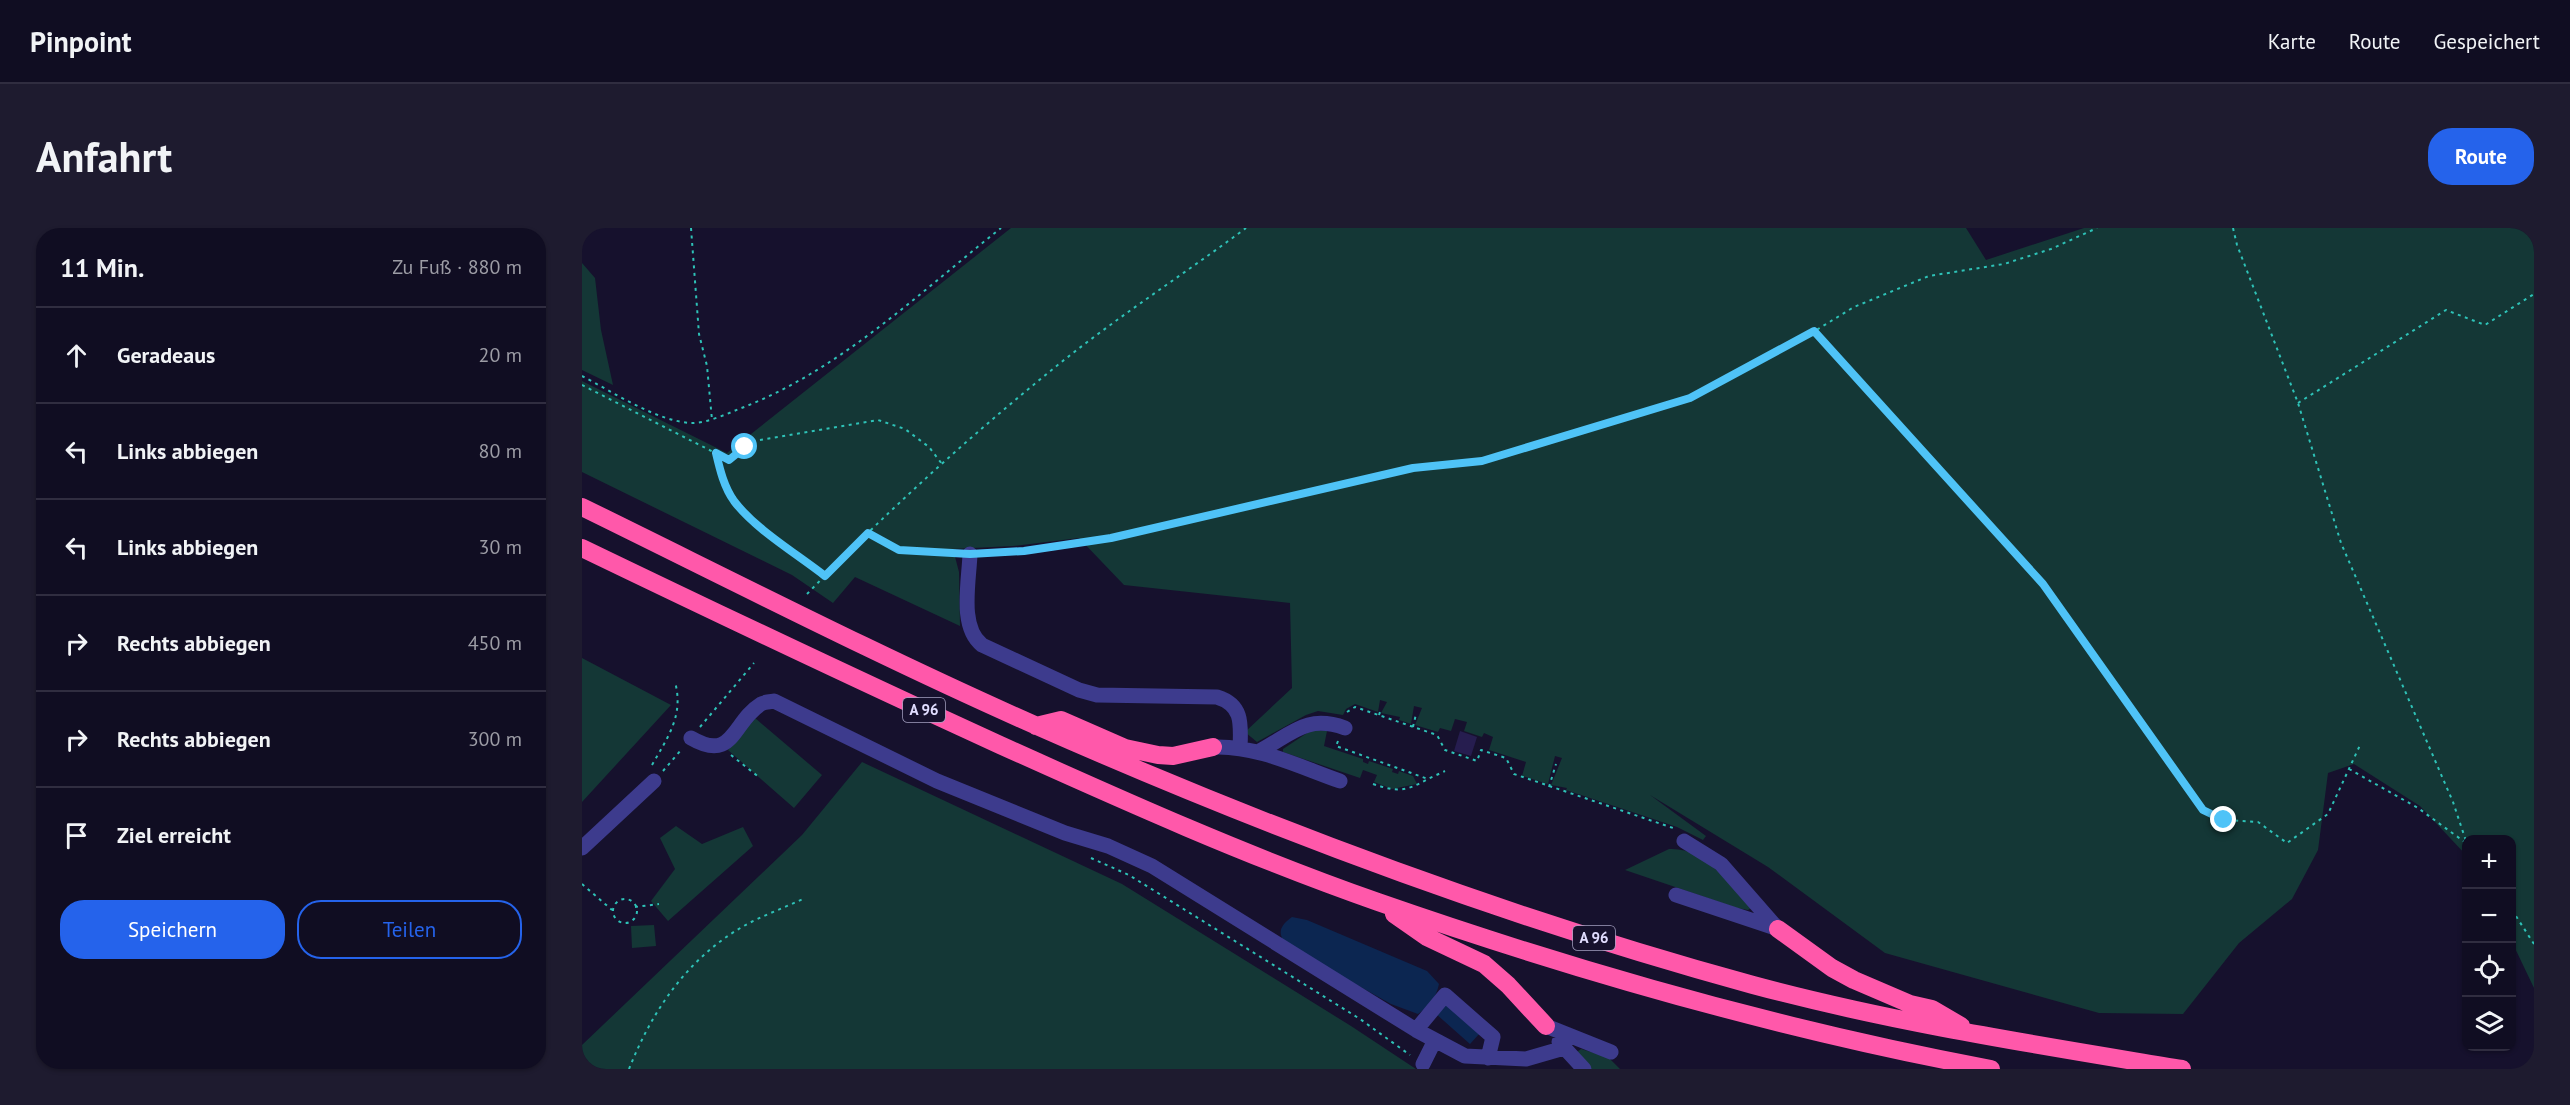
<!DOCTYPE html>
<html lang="de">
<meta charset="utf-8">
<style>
:root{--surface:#100d22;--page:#1e1b2f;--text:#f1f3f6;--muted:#9c9ca5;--line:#302d40;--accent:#2563eb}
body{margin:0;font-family:"PT Sans",sans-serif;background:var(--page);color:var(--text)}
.controls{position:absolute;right:18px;bottom:18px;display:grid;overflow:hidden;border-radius:12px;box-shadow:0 2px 4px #0004}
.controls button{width:54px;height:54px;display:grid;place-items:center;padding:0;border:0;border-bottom:2px solid var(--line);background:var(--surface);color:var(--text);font:30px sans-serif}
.stop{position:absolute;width:18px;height:18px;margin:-14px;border:4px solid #4fc3f7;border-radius:50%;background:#fff}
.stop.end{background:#4fc3f7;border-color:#fff;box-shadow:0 2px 6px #0008}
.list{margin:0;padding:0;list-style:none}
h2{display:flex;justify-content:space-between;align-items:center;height:78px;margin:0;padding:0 24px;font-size:26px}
h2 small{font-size:20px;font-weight:400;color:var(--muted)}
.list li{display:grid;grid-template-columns:39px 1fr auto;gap:18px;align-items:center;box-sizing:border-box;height:96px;padding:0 24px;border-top:2px solid var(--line)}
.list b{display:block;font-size:22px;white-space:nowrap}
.list em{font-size:20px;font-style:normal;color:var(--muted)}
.actions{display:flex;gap:12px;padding:18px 24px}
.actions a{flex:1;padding:14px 0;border:2px solid var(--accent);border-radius:24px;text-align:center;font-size:21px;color:var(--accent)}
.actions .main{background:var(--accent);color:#fff}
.icon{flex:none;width:33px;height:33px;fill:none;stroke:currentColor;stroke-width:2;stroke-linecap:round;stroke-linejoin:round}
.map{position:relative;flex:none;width:1952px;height:841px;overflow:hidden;border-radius:24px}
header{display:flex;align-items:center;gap:36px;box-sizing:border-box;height:84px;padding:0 30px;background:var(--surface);border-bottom:2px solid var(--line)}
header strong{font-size:28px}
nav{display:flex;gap:33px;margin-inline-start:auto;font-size:21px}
.intro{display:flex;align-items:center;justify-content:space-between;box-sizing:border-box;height:144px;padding:0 36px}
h1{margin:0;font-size:42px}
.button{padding:15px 27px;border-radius:24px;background:var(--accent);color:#fff;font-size:21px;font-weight:700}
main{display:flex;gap:36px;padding:0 36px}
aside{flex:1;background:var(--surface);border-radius:24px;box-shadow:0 2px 4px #0004}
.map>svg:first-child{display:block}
</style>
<header>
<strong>Pinpoint</strong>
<nav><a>Karte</a><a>Route</a><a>Gespeichert</a></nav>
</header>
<div class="intro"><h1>Anfahrt</h1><a class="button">Route</a></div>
<main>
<aside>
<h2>11 Min.<small>Zu Fuß · 880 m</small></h2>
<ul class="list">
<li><svg class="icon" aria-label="ahead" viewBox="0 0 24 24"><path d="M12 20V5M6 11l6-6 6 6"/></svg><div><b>Geradeaus</b></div><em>20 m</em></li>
<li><svg class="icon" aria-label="left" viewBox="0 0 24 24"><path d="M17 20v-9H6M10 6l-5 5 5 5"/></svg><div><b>Links abbiegen</b></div><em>80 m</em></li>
<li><svg class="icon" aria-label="left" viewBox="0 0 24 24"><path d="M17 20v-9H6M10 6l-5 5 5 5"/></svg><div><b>Links abbiegen</b></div><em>30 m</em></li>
<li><svg class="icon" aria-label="right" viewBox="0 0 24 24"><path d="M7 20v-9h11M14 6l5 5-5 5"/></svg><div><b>Rechts abbiegen</b></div><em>450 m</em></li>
<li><svg class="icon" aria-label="right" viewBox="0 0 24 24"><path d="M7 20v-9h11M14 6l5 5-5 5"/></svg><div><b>Rechts abbiegen</b></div><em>300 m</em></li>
<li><svg class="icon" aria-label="arrive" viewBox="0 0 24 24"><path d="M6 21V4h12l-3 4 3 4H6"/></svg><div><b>Ziel erreicht</b></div></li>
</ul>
<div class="actions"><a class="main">Speichern</a><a>Teilen</a></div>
</aside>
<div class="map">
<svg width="1952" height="841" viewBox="0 0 1952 841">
<rect width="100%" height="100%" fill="#16112d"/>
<!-- green -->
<path fill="#143736" d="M429,0h955l20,32 98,-32h450v760l-22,-46v-102h-46v15l-46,-49 -66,-42 -26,9 -10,77 -26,49 -53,44 -56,71 -84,-1 -214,-60 -117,-86 -118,-72 56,41 -3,4 -26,-13 -111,-37 1,-2 -16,-3 11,-27 -7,-2 -7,28 -26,-8 4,-14 -37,-12 4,-13 -9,-4 -2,4 -18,-6 3,-9 -12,-3 -4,12 -11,-3 -2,4 -23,-7 7,-17 -8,-2 -3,18 -12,-4 1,-3 -19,-4 6,-11 -7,-2 -2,12 -23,-8 -9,5 -3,6 -25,-4 -12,4 -49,27 -12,-10 47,-44 -2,-85 -166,-18 -45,-47 -66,8 -60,3 6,23 1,54 -105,-49 -22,26 -41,-28 -210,-103v-91l145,72z
M0,35l13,15 6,52 12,55 -31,-15z
M0,430l89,47 -89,97z
M173,490l67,57 -28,33 -66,-58z
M732,502l13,1 -3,15 39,13v3l5,2 1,-3 24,8 -1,3 6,2 1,-3 14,5 4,8 -25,5 -18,-7 3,-7 -14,-5 -3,8 -77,-26v-3l24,-16z
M280,534l260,122 229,142 65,43h-834v-24l220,-210z
M94,598l26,18 41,-17 10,19 -85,75 -17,-20 24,-32 -15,-31z
M1087,621c36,-2 60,35 82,59l-3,2 -11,-2 -112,-38z
M72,697l2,21 -24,2 -1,-22z
M999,821l27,8 12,12h-29l-14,-17z"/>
<!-- water -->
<path fill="#0c2651" d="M710,689l15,3 120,51 12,13c-3,14 -10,22 -21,30l-27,-10 -102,-57c-12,-12 -11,-20 3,-30z
M862,774l36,31 -10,11 -35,-31z"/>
<!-- building -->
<path fill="#261d4f" d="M878,503l17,6 -6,19 -17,-5z"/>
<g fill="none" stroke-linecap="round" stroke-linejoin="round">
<!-- path -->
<path stroke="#2ec2b7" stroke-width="2" stroke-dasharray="3 4.5" stroke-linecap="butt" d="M109,0l8,106 8,32 5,54
M1651,0l4,17 61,158 43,140 112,259 13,39
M1232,103l229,253 160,226 22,10 33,2 29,21 41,-29 33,-71
M0,148c31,16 74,45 109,47 16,0 33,-8 48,-14 100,-38 179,-115 262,-181
M0,157l147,75 25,-19 124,-21 27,9 24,18 13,17
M1716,175l148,-93 39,15 49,-31
M134,227c17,63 60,83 109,121
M286,305l31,17 58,3
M401,325l41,-2 87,-13 302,-70 69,-7 110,-32 98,-32 97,-49 67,-41 75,-31 75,-12 47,-15 46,-21
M225,366c79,-82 164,-159 252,-230 60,-48 125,-90 187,-136
M765,484l8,-5 82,28 8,15 32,11 4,-11 25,8 8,16 162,55
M797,487l2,-6
M118,499l54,-64
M831,499l3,-13
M756,513l-2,5 92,33 17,-8
M149,527l29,23
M70,537c16,-28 32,-50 23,-83
M1767,541l69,39 48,35
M81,543l18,-21
M791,556c24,8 32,8 55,-5
M967,559l7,-23
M509,630l38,17 231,144 50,36
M0,656l30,26
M31 683a12 12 0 1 1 24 0a12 12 0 1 1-24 0Z
M53,679l24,-3
M1930,682l22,34
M47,841c23,-58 58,-110 113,-142 19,-11 42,-19 63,-29"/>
<!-- minor -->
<path stroke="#3d3b8d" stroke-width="15" d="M388,326c-1,28 -11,73 12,91l97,45 18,5 120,2c26,8 24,27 23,51
M109,510c43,25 41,-16 70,-34 3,-2 9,-2 13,-3l163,80 128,52 43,13 44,20 264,164 49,26 61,3 38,-11
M631,519c43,-2 87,20 127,34
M676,524c34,-18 48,-38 87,-24
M1102,613l37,23 57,65
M0,620l72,-67
M1094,667l102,34
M964,798l65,26
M834,802l29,-35 48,42 -5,21
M977,814l25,27
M841,836l12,-24"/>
<!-- highway -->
<path stroke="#ff58aa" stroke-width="18" d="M0,279c151,74 301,151 455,219 233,103 471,192 716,259 141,38 285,60 429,84
M0,320c139,67 278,133 418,197 124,56 249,112 378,157 201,70 404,128 613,167
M454,498l25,-6 64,28 33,7 15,1 40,-9
M812,686l33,23 57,27 24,21 38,41
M1196,701l54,39 22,12 56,24 22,5 29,17"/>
</g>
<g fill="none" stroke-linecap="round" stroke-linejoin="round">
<!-- route -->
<path stroke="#4fc3f7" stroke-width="8" d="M163,219l-16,13 -13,-7c4,17 8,34 18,48 21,28 63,53 91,75l43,-43 31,17 71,4 54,-3 87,-13 302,-70 69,-7 208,-63 124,-67 229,253 160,226 21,10"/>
</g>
<g text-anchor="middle" stroke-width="4.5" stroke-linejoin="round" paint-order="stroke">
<!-- shield labels -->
<g fill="#16112d" stroke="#a4a0c0" stroke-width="1.5">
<rect x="321" y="470" width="42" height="24" rx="4.5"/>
<rect x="991" y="698" width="42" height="24" rx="4.5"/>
</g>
<g font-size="15" font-weight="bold" fill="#e1ddff">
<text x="342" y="487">A 96</text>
<text x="1012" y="715">A 96</text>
</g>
</g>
</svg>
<div class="controls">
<button>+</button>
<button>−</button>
<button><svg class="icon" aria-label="locate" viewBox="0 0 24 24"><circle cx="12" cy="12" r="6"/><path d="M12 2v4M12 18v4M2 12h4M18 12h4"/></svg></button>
<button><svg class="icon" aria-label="layers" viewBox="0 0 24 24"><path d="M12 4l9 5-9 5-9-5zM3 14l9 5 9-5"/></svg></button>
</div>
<div class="stop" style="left:163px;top:219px"></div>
<div class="stop end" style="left:1642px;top:592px"></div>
</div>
</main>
